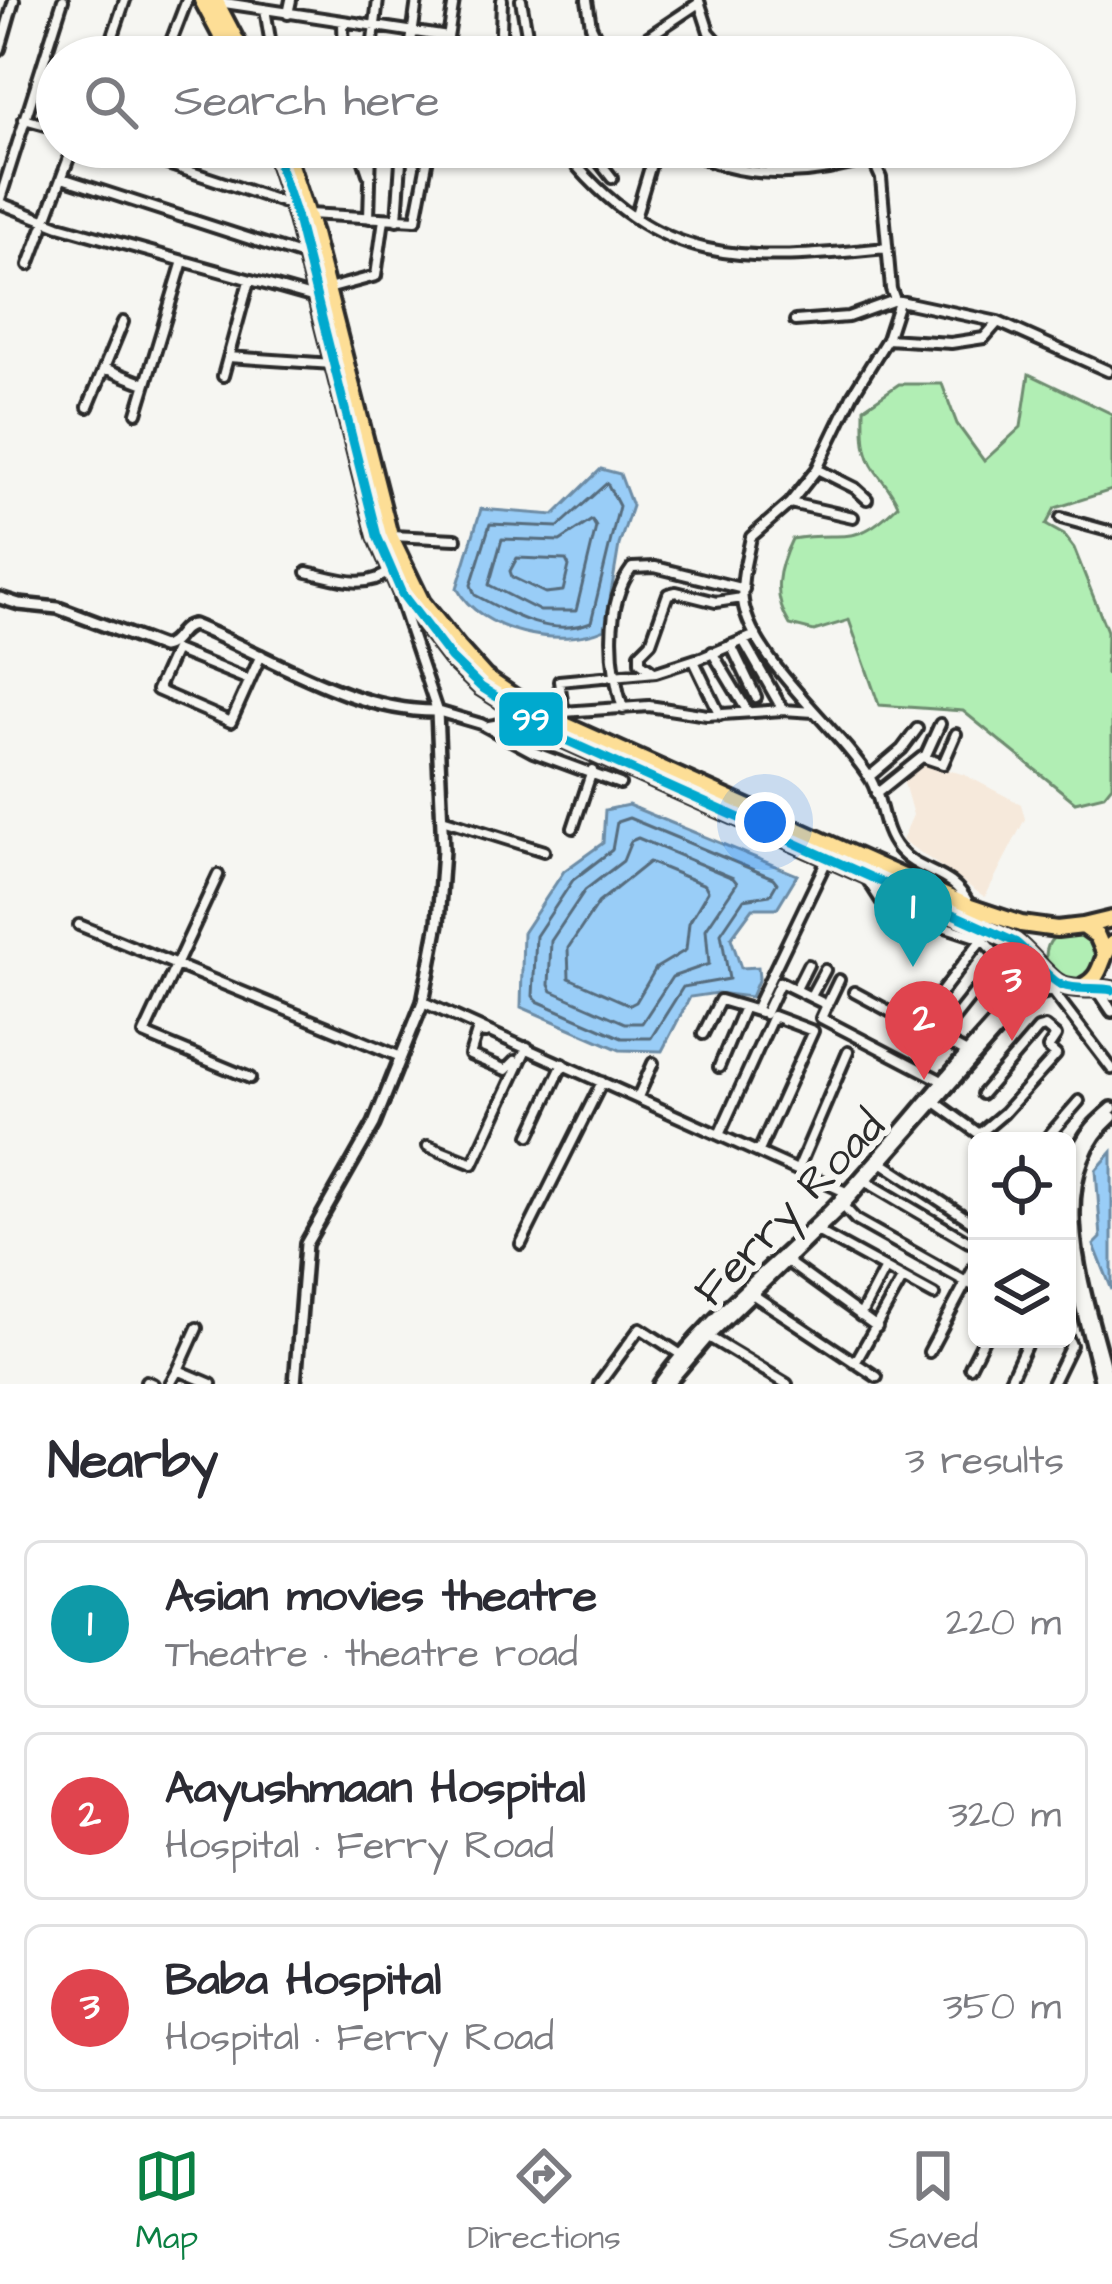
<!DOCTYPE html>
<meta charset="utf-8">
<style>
:root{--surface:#fff;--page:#f7f7f7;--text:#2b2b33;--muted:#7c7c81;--line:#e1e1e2;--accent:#0b8043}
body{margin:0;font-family:"Architects Daughter",sans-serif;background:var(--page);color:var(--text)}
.controls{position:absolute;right:36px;bottom:36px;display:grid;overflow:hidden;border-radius:18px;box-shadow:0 3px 9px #0004}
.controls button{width:108px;height:108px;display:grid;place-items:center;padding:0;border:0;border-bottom:3px solid var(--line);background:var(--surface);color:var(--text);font:60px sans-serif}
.you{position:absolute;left:765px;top:822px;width:42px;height:42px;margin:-30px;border:9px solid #fff;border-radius:50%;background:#1a73e8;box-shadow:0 0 0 18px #1a73e833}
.badge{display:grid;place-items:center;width:78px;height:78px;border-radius:50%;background:var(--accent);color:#fff;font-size:39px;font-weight:700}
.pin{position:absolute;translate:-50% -99px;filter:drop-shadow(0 3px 6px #0008)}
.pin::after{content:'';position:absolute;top:63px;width:42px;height:36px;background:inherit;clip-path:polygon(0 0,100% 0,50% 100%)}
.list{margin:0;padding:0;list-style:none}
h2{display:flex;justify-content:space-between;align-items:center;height:156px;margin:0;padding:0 48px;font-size:51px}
h2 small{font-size:39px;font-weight:400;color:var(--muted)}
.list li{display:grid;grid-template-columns:78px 1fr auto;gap:36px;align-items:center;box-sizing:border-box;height:168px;margin:0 24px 24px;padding:0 24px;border:3px solid var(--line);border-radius:18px}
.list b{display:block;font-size:45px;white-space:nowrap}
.list p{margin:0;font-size:39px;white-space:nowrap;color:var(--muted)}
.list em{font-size:39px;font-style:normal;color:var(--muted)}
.icon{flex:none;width:66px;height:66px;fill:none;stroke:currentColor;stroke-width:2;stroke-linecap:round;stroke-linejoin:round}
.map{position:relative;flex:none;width:1112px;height:1384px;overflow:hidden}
.search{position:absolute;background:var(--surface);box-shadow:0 3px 9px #0004;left:36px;right:36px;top:36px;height:132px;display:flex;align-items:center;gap:30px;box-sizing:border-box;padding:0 42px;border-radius:66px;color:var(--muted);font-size:45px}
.sheet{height:732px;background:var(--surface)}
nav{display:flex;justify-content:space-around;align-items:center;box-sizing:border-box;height:168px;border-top:3px solid var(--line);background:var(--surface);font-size:33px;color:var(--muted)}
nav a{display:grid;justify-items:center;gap:6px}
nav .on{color:var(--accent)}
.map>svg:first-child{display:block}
</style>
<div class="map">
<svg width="1112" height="1384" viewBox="0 0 1112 1384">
<rect width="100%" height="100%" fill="#f6f6f2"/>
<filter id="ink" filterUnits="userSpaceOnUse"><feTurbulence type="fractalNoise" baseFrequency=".00833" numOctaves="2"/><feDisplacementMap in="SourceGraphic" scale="24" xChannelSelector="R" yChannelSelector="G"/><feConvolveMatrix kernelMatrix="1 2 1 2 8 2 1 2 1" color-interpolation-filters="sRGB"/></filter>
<g filter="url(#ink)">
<!-- built -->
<path fill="#f6e9db" d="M920,761l45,14 56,29 4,15 -40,78 -83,-57 11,-25 -11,-39z"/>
<!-- green -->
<path fill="#b1eeb4" stroke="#6e8c70" stroke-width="3" d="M1029,374l83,40v76l-57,18 -9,17 18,10 10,13 33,83 -1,43 6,4v107l-8,10 -29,7 -112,-91 -84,-6 -30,-85 -35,11 -24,-6c-19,-30 -12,-57 2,-86 53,-10 60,12 106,-34 -6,-15 -15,-23 -23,-35 -13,-19 -11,-40 -11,-62l35,-24h43l15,40 27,37 37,-34z
M1046 956a26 26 0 1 1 52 0a26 26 0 1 1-52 0Z"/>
<!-- water -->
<path fill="#99cdf7" stroke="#6d8ca5" stroke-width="3" d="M601,469l19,5 12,32 -13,39 -14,84c-44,20 -126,3 -148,-41l24,-79 73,6z
M628,805l169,70 -20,33h-24l-22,30 10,30 17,-1 1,11 -8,19 -34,-4 -27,4 -28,54 -42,-1 -99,-43 2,-74 41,-62 39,-28 2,-33z
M1112,1152v138l-18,-45 7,-7 -5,-68z"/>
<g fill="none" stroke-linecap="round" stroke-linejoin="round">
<!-- shore -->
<path stroke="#576c7d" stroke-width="3" d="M607,483l12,23 -28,116c-41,16 -81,-8 -116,-27l-4,-10 19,-61 68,3z
M592,520l4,7 -20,84h-36l-51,-26 13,-46 58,2z
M517,558l49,2 3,6 -6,25 -18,2 -33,-16 -2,-6z
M629,818l144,60 4,5 -7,12 -26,4 -23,34 8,46 -46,8 -32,51h-29l-85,-37 -4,-5 3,-60 37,-56 39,-30 5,-28z
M638,838l95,40 4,5 -31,46 3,35 -37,13 -30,46h-17l-73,-32 -3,-6 2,-44 34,-51 38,-29 8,-20z
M649,862l56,23 3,6 -19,32 -3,27 -30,18 -20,34 -6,3 -61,-27 -1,-30 30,-45z"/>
<defs>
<path id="minor" d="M502,0l-1,32 8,25
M521,0l10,57
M587,0l4,26 15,31
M699,1l10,31 22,25
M218,2l230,35
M265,9l8,48
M288,14l3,-14
M343,23l1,34
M0,49l14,-49
M106,57l19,-57
M165,57l22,-57
M371,57l7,-57
M409,57l8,-57
M445,57l9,-57
M618,57l81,-54
M24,119l33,9
M116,147l175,58
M359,147l9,27
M561,147c97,123 183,115 326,101
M588,147l24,31
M682,147c54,35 131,31 190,11l9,20 10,111 4,11 103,22 110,49
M62,178l244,79
M0,199l63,-199
M0,203l59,23 256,72
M308,214l108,6 14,-73
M369,218l2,-71
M635,218l21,-71
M397,220l5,-73
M29,265l44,-118
M328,289l48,-13 8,-57
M899,302l-12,37 -34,55 -36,75 -27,34 -39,34c-4,20 -11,43 -8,64 8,59 96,127 128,179 12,21 10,49 27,69 22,26 53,20 71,55
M795,321l53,-4 47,-17
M887,339l64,4 33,-5 14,-16
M228,357l105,7
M104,368l41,16
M223,376l26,-95
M88,407l35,-85
M137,413l46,-152
M817,469l38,19 12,11
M790,503l63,14
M1061,518l51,14
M391,536l65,3
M307,572c29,6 58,19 83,-1
M402,594l-3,4 38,113 44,13 52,28 87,32
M743,640l40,70
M731,645l25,52
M712,652l36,60
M654,672l-14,-10v-9l11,-11 17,-48 8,-2 40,10 26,-4
M249,680l-74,-30 -18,40 74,32 30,-67
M623,709c-13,-42 -19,-104 9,-141l23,-1 89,22
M549,713l100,-7 58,9 76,-5 31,2
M564,714l-5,-33 97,-9 40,-13
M720,715l-26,-54 62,-26
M489,726l17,-3 2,-16
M925,757l15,-33
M869,777l33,-28 15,-20
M876,794l46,-37 21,7 13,-30
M442,819l102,32
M573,828l19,-57
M218,875l-74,159 106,44
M867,879l18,28 97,32 45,49
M876,891l70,25
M79,925l322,132
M796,989l12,-24
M1051,989l61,80
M854,992l113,61
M811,996l14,-26
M423,1002l425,191
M827,1005l12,-25
M930,1007l52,-68
M755,1010l72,-150
M765,1014l15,-32 47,23 -6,13 127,66
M951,1022l50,-63
M486,1033l-9,-1 -7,23 36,15 9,-9
M703,1034l17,-34 24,7
M719,1067l25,-60 16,5
M638,1097l15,-34
M935,1102l54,39
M979,1134l25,-21 52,-58 -8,-7 8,-12 -11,-9 -7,2 -56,65
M530,1135l33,-71
M719,1135l54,-119 40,15 -54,120
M1044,1141l35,-40
M428,1146l45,18 54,-117
M881,1162l96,63
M798,1169l50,-117
M865,1181l104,61
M843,1206l13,14 121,68
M817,1231l117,64
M521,1244l81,-162
M786,1261l91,66
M752,1294l125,83
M860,1316l25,-48
M197,1328l-19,42 33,14
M707,1336l80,48
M929,1352l48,-90
M855,1363l48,-85
M970,1367l14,-28
M146,1381l7,3
M170,1384l8,-14
M599,1384l41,-56 40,26
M1008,1384l21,-45
M1052,1384l19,-39 -4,-9"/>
<path id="tertiary" d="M0,598l19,6 39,4 104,39c15,-2 16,-20 31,-22 77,31 159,87 244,86l6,139 -5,73 -15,79 -49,122 -68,120 -11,140
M1098,990l14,21
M659,1384c52,-74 127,-126 188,-192 67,-72 125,-153 198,-221
M668,1384l40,-47 135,-131 164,-186 31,-26 27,-8
M1101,1384c-15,-68 -55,-176 -20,-241 7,-15 19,-24 31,-35
M1109,1384c-19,-80 -70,-203 3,-267"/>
<path id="trunk" d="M202,0l30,57
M215,0l30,57
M273,147l24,72 80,317 25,58 49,64 30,29 80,51 454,204c15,11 32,36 45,42 15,7 36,3 52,6
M284,147l28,83 78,306 32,66 36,45 27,30 53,36 432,194 51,17 36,5 26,-3 14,10 7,16
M1083,926l29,-7
M1083,986c21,-10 16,-28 29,-42"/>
</defs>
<!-- minor casing -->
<use href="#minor" stroke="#2b2b2b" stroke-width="16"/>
<!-- tertiary casing -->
<use href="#tertiary" stroke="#2b2b2b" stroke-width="18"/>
<!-- trunk casing -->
<use href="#trunk" stroke="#2b2b2b" stroke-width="22"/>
<!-- minor -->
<use href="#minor" stroke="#f6f6f2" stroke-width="8"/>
<!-- tertiary -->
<use href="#tertiary" stroke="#f6f6f2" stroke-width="9"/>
<!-- trunk -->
<use href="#trunk" stroke="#fdde96" stroke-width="14"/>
<defs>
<path id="bus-1" d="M273,147l24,72 80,317 25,58 49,64 30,29 80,51 454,204c15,11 32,36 45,42 15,7 36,3 52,6"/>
</defs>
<!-- bus-1 casing -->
<use href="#bus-1" stroke="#f6f6f2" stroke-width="18"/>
<!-- bus-1 -->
<use href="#bus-1" stroke="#00a9ce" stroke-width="9"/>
</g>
</g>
<g text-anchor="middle" stroke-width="12" stroke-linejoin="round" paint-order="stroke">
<!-- street labels -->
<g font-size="45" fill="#2b2b2b" stroke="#f6f6f2">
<text transform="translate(788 1207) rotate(-46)" y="16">Ferry Road</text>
</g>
</g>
<rect stroke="#f6f6f2" stroke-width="4.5" x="497" y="690" width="68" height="58" rx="12" fill="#00a9ce"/>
<g font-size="33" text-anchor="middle" font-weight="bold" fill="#fff">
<text x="531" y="730">99</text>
</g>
</svg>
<div class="controls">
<button><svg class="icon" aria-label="locate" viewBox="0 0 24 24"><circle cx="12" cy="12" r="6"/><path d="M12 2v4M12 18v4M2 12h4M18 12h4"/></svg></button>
<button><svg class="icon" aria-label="layers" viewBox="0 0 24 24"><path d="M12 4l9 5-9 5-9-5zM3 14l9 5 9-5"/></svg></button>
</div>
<div class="you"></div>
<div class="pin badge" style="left:913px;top:967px;background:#0f9aa8">1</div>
<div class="pin badge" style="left:924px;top:1080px;background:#e0444e">2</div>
<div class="pin badge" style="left:1012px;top:1041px;background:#e0444e">3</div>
<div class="search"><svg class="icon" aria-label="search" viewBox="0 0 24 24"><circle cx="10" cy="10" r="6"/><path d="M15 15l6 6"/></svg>Search here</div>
</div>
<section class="sheet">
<h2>Nearby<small>3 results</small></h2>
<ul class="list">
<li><span class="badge" style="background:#0f9aa8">1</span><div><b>Asian movies theatre</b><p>Theatre · theatre road</p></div><em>220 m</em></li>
<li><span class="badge" style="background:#e0444e">2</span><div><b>Aayushmaan Hospital</b><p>Hospital · Ferry Road</p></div><em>320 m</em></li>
<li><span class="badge" style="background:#e0444e">3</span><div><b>Baba Hospital</b><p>Hospital · Ferry Road</p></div><em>350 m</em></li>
</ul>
</section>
<nav>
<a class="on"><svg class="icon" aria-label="map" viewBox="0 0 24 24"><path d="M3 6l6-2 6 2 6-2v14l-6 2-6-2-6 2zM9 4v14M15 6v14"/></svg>Map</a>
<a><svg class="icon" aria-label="directions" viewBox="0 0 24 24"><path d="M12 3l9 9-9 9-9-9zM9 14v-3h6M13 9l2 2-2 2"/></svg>Directions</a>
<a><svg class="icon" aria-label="saved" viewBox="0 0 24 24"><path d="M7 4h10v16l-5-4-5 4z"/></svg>Saved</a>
</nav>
